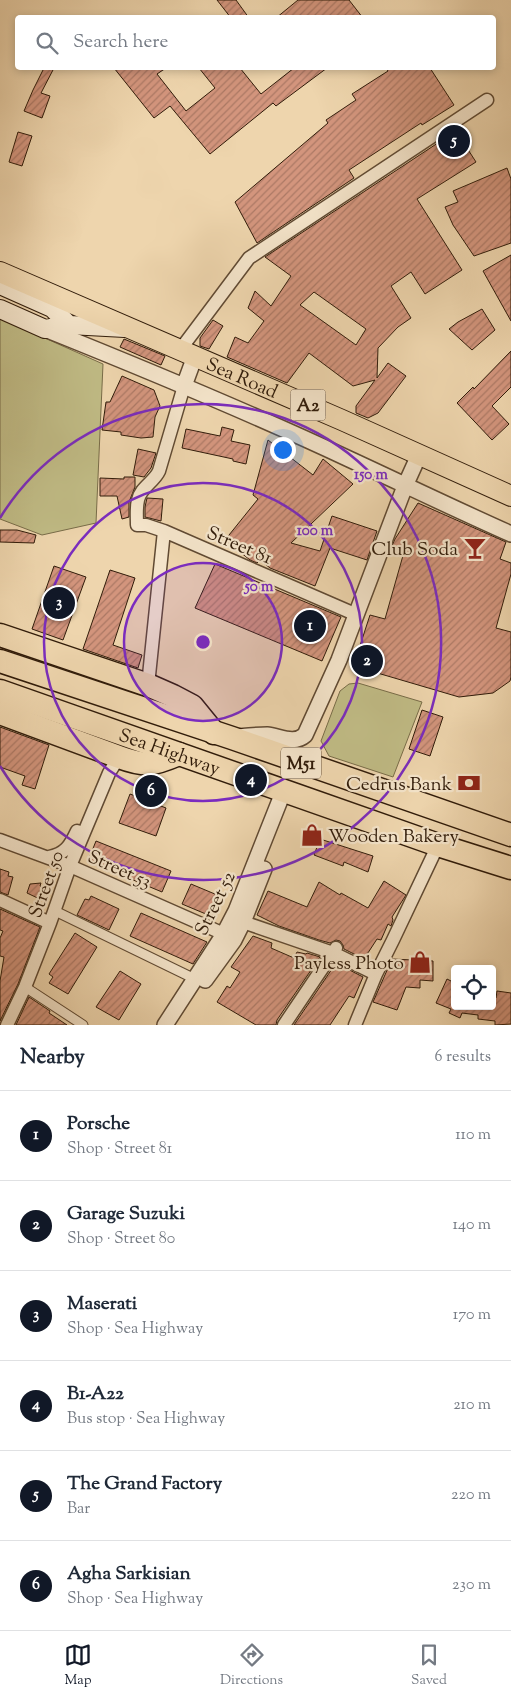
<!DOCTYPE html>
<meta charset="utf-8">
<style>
:root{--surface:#fff;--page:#f2f2f3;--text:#1f2937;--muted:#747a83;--line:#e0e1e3;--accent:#111827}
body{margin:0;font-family:"Sorts Mill Goudy",serif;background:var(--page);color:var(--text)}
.controls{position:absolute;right:15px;bottom:15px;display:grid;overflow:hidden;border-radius:5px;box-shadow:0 2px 8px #0003}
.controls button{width:45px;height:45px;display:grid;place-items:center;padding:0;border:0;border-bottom:1px solid var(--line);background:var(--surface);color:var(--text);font:25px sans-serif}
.you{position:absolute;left:282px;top:449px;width:18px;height:18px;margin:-12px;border:4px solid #fff;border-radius:50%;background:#1a73e8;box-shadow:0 0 0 8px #1a73e833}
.badge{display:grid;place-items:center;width:32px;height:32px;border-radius:50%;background:var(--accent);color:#fff;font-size:16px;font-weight:700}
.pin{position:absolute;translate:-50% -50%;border:2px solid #fff;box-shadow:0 1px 5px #0006}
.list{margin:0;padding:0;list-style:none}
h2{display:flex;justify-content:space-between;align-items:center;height:65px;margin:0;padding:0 20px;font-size:21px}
h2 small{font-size:16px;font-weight:400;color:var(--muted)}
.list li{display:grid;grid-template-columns:32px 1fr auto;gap:15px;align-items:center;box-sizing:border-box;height:90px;padding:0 20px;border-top:1px solid var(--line)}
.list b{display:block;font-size:19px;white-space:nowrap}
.list p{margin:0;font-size:16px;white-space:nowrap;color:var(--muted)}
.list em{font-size:16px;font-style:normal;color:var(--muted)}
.icon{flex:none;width:28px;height:28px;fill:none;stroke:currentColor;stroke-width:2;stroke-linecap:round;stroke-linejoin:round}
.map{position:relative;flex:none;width:511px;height:1025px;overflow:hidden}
.search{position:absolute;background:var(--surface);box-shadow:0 2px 8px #0003;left:15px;right:15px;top:15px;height:55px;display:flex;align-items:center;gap:12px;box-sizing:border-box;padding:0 18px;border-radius:5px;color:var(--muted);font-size:19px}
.sheet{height:605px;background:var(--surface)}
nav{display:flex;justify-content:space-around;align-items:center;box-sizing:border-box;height:70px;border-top:1px solid var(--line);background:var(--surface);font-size:14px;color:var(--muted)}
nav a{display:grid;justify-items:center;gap:2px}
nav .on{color:var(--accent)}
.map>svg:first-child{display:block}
</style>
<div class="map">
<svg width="511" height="1025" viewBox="0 0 511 1025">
<defs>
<pattern id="building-hatch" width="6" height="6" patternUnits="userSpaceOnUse" patternTransform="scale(1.25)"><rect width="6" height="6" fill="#d3957d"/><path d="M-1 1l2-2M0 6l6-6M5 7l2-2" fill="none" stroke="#ac7965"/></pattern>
</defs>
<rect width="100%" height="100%" fill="#eed5ad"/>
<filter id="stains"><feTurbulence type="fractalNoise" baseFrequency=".004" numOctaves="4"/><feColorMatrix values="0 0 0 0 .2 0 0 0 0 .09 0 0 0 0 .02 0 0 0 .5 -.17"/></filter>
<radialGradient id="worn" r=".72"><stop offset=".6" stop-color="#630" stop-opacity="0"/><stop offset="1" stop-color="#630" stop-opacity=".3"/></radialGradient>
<!-- green -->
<path fill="#c0bb85" stroke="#786c48" d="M0,318l103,46 -7,159 -54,12 -42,-16z
M358,683l64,19 -29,75 -64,-21 -8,-15 19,-50 9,-7z"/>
<!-- building -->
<path fill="url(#building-hatch)" stroke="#311c0a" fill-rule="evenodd" d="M217,0h19l13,18h-18z
M298,0h51l14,18h-87z
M44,68h10l-13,25 9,3 -8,22 -18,-7 9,-21z
M114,68h52l-9,6 29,37 29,-23 -16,-20h41l21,26 33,-26h33l-51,38 -3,-3 -63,51 -40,-48 -16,12z
M386,68h44l24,37 -32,20 -1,-2 -72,47 5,8 -97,65 -22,-41 93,-79 -2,-3 30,-20 -4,-6 36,-23z
M456,131l20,31 -59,37 45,71 -37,24 -14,-22 -20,14 20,32 -13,9 -20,21 -1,30 11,-15 18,13 -28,37 -10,5 -12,-5v-7l19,-26 -22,6 -44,-33 -22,30 -60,-26 8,-20 13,6 16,-22 -16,-13 7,-17 16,15 20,-30 -26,-19zM314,292l52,37 -10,16 -56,-40z
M18,132l14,4 -10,30 -13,-4z
M507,168l4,11v64l-37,13 -21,-31 -8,-18 13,-5 -5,-11z
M511,255v66l-28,-50z
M482,309l13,21 -23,20 -23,-21 9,-7z
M213,320l10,6 -14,23 -9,-3v-8z
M124,339l41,17 -4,9 -41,-18z
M511,351v36l-19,19 17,18 -17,16 -35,-37 16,-16 1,2z
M122,376l32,14 6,16 -5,11 -2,20 -12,1 -20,-3v-3l-19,-2 4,-28h4z
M222,427l12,3 -3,11 19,4 -4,19 -13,-3v-2l-51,-11 4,-19 34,7z
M268,440l45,35 10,-16 30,25 -62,59 29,8 12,-35 45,15 -10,29 -37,-12 -15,38 -45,-18 -10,-8 -3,3 -7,-3 -25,-20 33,-41 -5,-4z
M138,449l18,4 -5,15 -7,9 -11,-2z
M124,477h11v10l-6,15v15l-7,2 -5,-23h-17v-18l24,1z
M147,498l16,1 -2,22 -16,-4v-10z
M418,503l88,39 -6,17 11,4v11l-15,54 15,4v45l-1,4 -17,12 -34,4 -85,-25 2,-7 -20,-7 14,-43 15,4 19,-67 -13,-4 4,-9z
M0,530h17l19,5 -2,8 -34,-1z
M215,564l126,53 -19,44 -127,-53z
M54,566l32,11 -23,63 -31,-11z
M110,570l25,8 -22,67 29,10 -4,13 -55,-19z
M422,710l21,7 -13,39 -21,-7z
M0,727l49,18 -14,44 -13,-4 3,-9 -25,-9z
M130,794l36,14 -10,28 -37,-13z
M320,839l53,17 -5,16 -24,-10 -1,4 -29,-11z
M96,841l75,30 -9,21 -74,-31z
M0,869l9,3 -1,4 5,1 -5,18 -8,-3z
M384,881l22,14 -14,22 1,3 -2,6 -3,-2 -7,16 -4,-1 -13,20 -20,-10 -1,-4 -3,-4 -4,-1 -6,3 -11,-3 -40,-14 -22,-11 11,-24 39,16 12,-25 21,13 1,-2 27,15z
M41,883l-1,3 10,4 -4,12 -19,-9 3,-9z
M191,884l31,13 -9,20 -31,-13z
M91,896l28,13 -10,21 -32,-15 8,-16 4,1z
M0,909l40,18 -22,57 -18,37v-40l4,-24 -4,-1v-18l3,-7 -3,-1z
M141,913l66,29 -14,22 -63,-28z
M75,933l22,14 -29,47 -19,-11 4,-6 -4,-3z
M253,936l19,7 -1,5 23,10 3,-6 9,2 1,-1 13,4 -43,63 -1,5h-20l-39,-23 10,-16 3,2 10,-16 -9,-5z
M392,959l41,2v20l-13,-1v8l-14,-1 -9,23 -24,-8z
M336,963l27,14 -9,21 -5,-2 -19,29h-36z
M120,971l21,13 -22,36 -23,-13z
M447,979l8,4v23h37v-9l4,1 1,-7 14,2v31l-16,1v-4l-17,-2v-4l-16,-2 -2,5 -11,-5 2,-4 -15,-6z
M29,997l21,14 -1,2 18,12h-51z"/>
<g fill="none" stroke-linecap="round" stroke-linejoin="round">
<defs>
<path id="pedestrian" d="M55,911l140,68
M25,987l58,38"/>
<path id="minor" d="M180,350l69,-92 238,-158
M184,386l-25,85c-5,11 -19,17 -21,29 -2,8 -1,17 -1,25h9l18,6 193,84
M148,685l16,-154
M0,840l70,26 154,68
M49,857c16,-3 21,-11 28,-26
M0,900l50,23
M235,918l8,4 90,31 43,21
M7,1025l18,-38 25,-64 20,-57 39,-93 10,-16
M284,1025l52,-77
M355,1025l21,-51 17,-34 45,-95"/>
<path id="tertiary" d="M45,329c102,41 204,83 304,130 54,25 108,51 162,75
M184,386l11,-30
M238,737c10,-1 19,-2 29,-2 12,1 27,10 38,0l34,-75 66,-174 14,-31
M205,980l29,-40 9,-18 21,-53
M165,1025l59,-91 12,-23 48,-121"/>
<path id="secondary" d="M0,285l52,23 17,17
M0,309l45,20 24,-4 56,3"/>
<g id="trunk">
<path id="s1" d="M0,272l342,148 169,76"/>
</g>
<g id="motorway">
<path d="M0,635l148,50 25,11 19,10 22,27"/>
<path d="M0,661l232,77 279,97"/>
<path id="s2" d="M0,691l438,154 73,23"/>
<path d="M0,713l119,44c27,10 34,8 60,-3"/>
</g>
</defs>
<!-- pedestrian casing -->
<use href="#pedestrian" stroke="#604a33" stroke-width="11"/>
<!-- minor casing -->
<use href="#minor" stroke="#604a33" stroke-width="15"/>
<!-- tertiary casing -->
<use href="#tertiary" stroke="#604a33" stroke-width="18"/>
<!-- secondary casing -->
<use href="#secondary" stroke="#311c0a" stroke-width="20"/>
<!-- trunk casing -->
<use href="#trunk" stroke="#311c0a" stroke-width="22"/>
<!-- motorway casing -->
<use href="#motorway" stroke="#311c0a" stroke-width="25"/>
<!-- pedestrian -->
<use href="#pedestrian" stroke="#f4e4ca" stroke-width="9"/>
<!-- minor -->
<use href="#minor" stroke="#f4e4ca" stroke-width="12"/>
<!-- tertiary -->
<use href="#tertiary" stroke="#f4e4ca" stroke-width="15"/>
<!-- secondary -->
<use href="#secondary" stroke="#f4e4ca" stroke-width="18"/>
<!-- trunk -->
<use href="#trunk" stroke="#eed5ad" stroke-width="20"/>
<!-- motorway -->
<use href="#motorway" stroke="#eed5ad" stroke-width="22"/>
</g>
<!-- distance rings -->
<circle cx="203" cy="642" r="79" fill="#7b2cbf" fill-opacity=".12"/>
<g fill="none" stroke="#7b2cbf" stroke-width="2.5">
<circle cx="203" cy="642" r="79"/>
<circle cx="203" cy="642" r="159"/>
<path d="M0 518A238 238 0 1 1 0 766"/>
</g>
<!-- icons -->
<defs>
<symbol id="bar-bare" viewBox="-9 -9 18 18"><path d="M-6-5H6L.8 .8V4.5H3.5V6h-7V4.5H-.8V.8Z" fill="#8f2418" stroke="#f4e4ca" stroke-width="2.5" paint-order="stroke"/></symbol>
<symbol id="bank-bare" viewBox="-9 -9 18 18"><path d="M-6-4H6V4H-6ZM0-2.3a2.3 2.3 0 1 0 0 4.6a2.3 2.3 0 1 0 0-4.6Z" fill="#8f2418" stroke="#f4e4ca" stroke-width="2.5" paint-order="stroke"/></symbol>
<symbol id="shop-bare" viewBox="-9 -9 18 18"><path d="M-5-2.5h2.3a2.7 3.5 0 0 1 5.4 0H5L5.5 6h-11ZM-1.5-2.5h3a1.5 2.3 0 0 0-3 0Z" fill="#8f2418" stroke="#f4e4ca" stroke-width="2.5" paint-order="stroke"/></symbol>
</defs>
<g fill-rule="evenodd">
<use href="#bar-bare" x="459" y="532" width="32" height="32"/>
<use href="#bank-bare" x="453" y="767" width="32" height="32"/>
<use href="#shop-bare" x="296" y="819" width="32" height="32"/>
<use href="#shop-bare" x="404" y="946" width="32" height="32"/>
</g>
<g text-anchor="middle" stroke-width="4.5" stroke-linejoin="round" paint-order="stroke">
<!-- shield labels -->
<g fill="#f4e4ca" stroke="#6c5844" stroke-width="1">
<rect x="290.5" y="389.5" width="35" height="31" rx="4"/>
<rect x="281" y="747.5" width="40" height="31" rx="4"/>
</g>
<g font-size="18" font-weight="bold" fill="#311c0a">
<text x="308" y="411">A2</text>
<text x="301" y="769">M51</text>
</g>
<!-- street labels -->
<g font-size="19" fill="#311c0a" stroke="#f4e4ca">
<text dy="7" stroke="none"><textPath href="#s1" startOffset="264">Sea Road</textPath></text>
<text transform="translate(240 544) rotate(23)" y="7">Street 81</text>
<text dy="7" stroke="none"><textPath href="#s2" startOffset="180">Sea Highway</textPath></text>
<text transform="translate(120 868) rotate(24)" y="7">Street 53</text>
<text transform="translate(45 884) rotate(-70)" y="7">Street 50</text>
<text transform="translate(214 903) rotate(-64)" y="7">Street 52</text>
</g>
<!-- poi labels -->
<g font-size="19" fill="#311c0a" stroke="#f4e4ca" text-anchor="end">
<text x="458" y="555">Club Soda</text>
<text x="452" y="790">Cedrus Bank</text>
<text x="328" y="842" text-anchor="start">Wooden Bakery</text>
<text x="404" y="969">Payless Photo</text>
</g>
</g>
<circle cx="203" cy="642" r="8" fill="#7b2cbf" stroke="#f4e4ca" stroke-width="2.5"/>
<g font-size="15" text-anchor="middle" font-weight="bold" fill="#7b2cbf" stroke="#f4e4ca" stroke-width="4.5" stroke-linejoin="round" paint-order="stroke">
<text x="371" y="479">150 m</text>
<text x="315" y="535">100 m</text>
<text x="259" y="591">50 m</text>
</g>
<rect width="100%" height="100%" filter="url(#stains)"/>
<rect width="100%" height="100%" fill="url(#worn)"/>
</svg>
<div class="controls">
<button><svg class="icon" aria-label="locate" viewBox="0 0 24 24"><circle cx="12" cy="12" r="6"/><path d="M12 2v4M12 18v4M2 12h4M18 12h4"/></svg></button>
</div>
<div class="you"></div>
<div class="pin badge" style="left:310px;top:626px">1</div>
<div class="pin badge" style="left:367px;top:661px">2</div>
<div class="pin badge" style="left:59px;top:603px">3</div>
<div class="pin badge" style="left:251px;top:780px">4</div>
<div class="pin badge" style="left:454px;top:141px">5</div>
<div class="pin badge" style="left:151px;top:791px">6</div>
<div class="search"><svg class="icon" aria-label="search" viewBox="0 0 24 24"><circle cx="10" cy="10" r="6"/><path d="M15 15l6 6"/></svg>Search here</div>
</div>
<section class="sheet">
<h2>Nearby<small>6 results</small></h2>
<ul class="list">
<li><span class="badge">1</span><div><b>Porsche</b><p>Shop · Street 81</p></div><em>110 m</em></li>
<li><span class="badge">2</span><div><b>Garage Suzuki</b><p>Shop · Street 80</p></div><em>140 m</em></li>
<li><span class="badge">3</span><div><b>Maserati</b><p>Shop · Sea Highway</p></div><em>170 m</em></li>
<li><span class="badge">4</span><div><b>B1-A22</b><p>Bus stop · Sea Highway</p></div><em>210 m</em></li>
<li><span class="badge">5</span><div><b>The Grand Factory</b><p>Bar</p></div><em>220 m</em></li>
<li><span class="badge">6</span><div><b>Agha Sarkisian</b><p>Shop · Sea Highway</p></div><em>230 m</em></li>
</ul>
</section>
<nav>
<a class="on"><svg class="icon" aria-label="map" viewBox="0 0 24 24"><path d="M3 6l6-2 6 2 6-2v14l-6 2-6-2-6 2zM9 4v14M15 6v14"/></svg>Map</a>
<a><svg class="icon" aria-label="directions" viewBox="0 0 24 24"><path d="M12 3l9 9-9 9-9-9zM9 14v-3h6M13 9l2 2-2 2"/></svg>Directions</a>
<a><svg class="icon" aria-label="saved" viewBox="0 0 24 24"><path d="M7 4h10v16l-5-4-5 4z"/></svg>Saved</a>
</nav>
